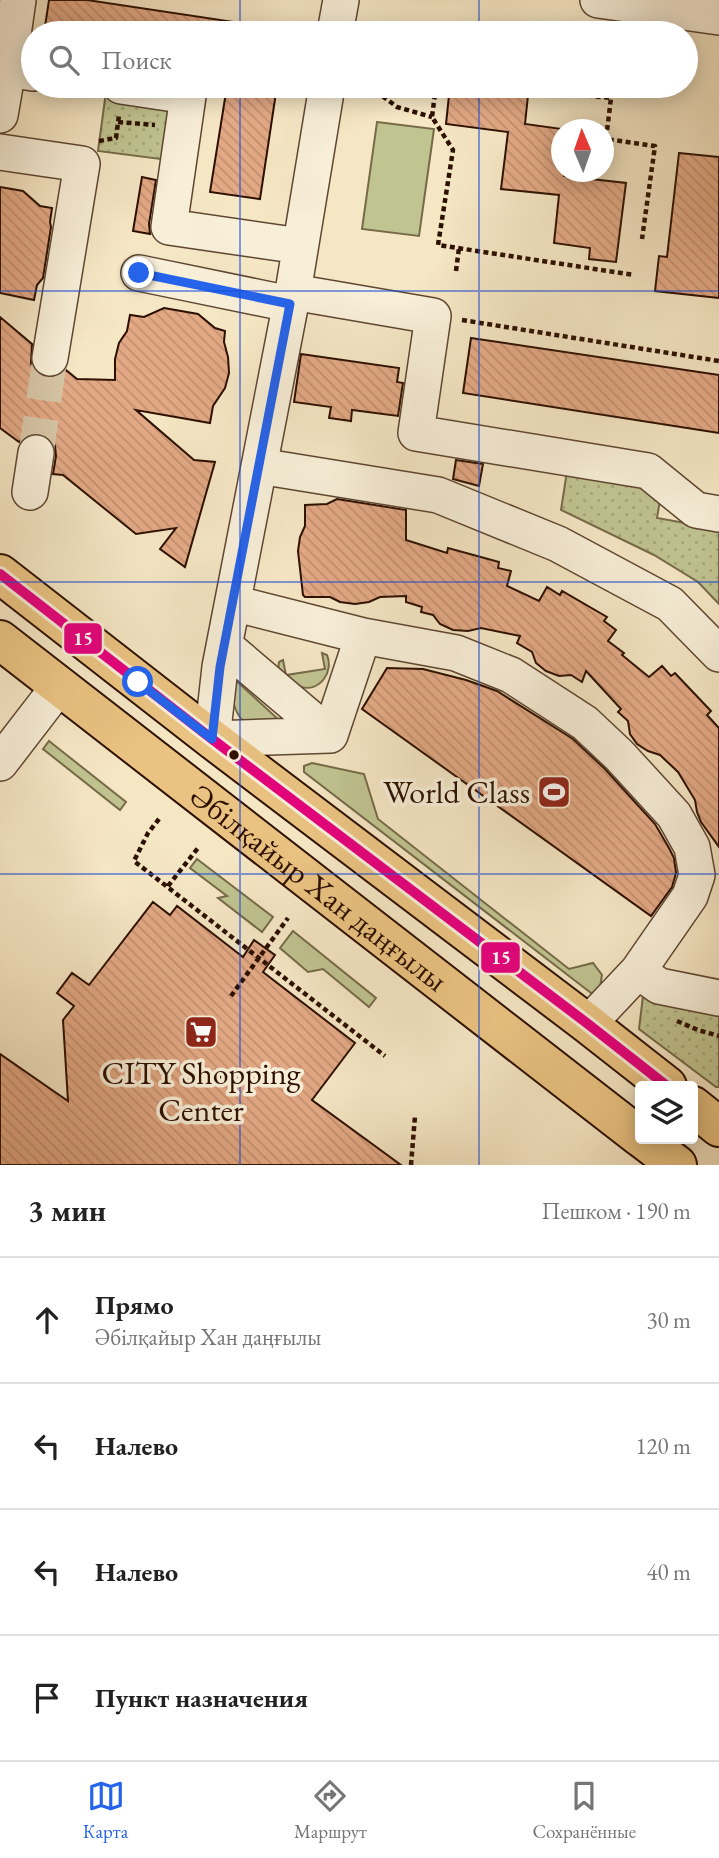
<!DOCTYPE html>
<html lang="ru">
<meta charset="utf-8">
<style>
:root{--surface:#fff;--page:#f6f6f6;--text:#222;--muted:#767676;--line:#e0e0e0;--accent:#2563eb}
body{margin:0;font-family:"EB Garamond",serif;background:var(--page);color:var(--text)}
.controls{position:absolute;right:21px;bottom:21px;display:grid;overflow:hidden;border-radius:7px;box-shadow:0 4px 18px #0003}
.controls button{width:63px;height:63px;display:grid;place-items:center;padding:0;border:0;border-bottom:2px solid var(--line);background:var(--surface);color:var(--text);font:35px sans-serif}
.compass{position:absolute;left:551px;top:119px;width:63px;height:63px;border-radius:50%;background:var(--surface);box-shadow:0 4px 18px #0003;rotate:358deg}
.stop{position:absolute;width:21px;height:21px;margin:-16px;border:5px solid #2563eb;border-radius:50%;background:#fff}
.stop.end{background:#2563eb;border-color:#fff;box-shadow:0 2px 7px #0008}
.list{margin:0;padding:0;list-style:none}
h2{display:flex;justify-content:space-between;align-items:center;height:91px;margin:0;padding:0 28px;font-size:30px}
h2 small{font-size:23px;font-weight:400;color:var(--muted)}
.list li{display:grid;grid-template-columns:46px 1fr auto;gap:21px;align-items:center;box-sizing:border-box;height:126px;padding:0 28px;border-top:2px solid var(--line)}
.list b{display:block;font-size:26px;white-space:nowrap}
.list p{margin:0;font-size:23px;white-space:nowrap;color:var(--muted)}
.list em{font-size:23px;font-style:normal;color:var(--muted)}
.icon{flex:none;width:38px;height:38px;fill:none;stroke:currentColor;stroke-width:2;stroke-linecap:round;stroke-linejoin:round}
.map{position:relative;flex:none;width:719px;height:1165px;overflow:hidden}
.search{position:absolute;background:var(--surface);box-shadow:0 4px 18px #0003;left:21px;right:21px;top:21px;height:77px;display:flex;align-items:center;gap:18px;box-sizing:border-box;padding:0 24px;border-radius:38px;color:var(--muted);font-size:26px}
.sheet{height:595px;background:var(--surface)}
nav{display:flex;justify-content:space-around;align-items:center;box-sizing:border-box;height:98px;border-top:2px solid var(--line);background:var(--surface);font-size:19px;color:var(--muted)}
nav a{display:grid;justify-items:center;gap:4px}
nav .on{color:var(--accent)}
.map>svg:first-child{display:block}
</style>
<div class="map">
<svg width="719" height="1165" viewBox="0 0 719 1165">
<defs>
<pattern id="park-dots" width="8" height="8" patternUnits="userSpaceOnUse" patternTransform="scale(1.75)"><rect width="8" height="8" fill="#c0c491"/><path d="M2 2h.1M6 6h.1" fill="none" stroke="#a5a77b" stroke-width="1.8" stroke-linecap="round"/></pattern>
<pattern id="building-back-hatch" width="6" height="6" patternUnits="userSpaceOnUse" patternTransform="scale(1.75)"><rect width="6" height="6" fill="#e3a985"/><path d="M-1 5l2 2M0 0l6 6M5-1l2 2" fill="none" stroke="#c39071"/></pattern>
</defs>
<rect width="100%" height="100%" fill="#f5e6c4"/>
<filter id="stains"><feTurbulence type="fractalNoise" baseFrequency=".00286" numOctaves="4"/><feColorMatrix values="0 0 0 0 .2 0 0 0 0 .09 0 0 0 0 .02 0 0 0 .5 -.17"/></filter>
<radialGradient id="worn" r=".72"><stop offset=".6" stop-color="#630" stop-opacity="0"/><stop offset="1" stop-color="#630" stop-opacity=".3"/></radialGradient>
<!-- grass -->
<path fill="#c0c491" stroke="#766a48" stroke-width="2" d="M377,122l57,7 -15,107 -57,-7z
M322,653l5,2c7,17 -7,37 -26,32 -8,-2 -16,-10 -23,-16l1,-9 4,-2 3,15 39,-6z
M231,676l48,44 -36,1c-12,-13 -11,-29 -12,-45z
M49,741l77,61 -6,8 -77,-61z
M312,763l52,11 14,45 191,150 24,-6 9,12 -2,12 -3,5 -6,1 -287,-221v-6z
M197,859l76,58 -11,15 -44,-34 9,-2 -37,-28z
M293,931l83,67 -7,9 -46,-38 -15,3 -28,-24z"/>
<!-- park -->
<path fill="url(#park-dots)" stroke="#766a48" stroke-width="2" d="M106,92l70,10 -8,58 -70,-9z
M567,471l81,11 13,12 -4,24 62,11v75l-21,-22 -44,-27 -93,-45z
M643,996l76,18v73h-3l-77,-58z"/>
<!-- building -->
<path fill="url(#building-back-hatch)" stroke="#2d1000" stroke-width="2" d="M49,0h38l147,22 -1,11h-189z
M227,86h50l-17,113 -50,-7z
M450,86h79l-4,38 37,5v43h3l-1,4 62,7 -10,79 -27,-3 1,-11 -36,-5 5,-48 -58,-6 7,-57 -62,-8z
M679,153l40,4v141l-64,-7 4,-35 8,1z
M142,177l14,3 -7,44 1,10 -17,-3z
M0,187l23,4 17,15 12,2 -2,14 1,5 -8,51 -6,7 -3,15 -34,-7z
M164,308l34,6 17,14 10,3 -1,11 4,15 1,16 -4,15 -12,18 -3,17 -74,-13 58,50 21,2 -30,105 -25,-18 16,-21 -40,6 -73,-59 -10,-1 3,-18 -1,-10 -7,-9 -10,-4 -9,1 -10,8 -19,-14v-111l32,27 -1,20 7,10 9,4 9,-1 10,-7 11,9 38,1v-21l4,-16 8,-12 3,-16 14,2z
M471,338l248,37v58l-256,-40z
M301,354l98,14 -2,14 6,1 -5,33 -46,-6 -1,11 -22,-3 2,-11 -37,-5z
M456,460l27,4 -4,22 -26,-7z
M337,499l69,11v30l41,13 1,-5 51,14 -1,6 13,3 -4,15 32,15 8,-14 13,8 2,-4 45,26 -3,4 12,9 -8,11 16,12 -2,2 27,22 13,-11 9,10 4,-3 36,38 -4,4 12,13v119l-18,-25 -4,-10 -2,-12 -17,-28 -18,-17 -12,-4 -11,-7 -7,-10 -2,-13 -10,-9 3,-3 -35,-38 -4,11 -11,-7 -12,1 -13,-5 -10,-8 -4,-11 -15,-9 3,-7 -39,-8 -13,3 -15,-1 -13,-6 -7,-9 -12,-3 1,-5 -16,-5v-6l-26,1 -11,5 -14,2 -15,-2 -10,-5h-25l-2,-2 -5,-44 2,-14 5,-11v-21l22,-1z
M387,668l36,1 43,11 31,11 76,48 32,30 50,55 14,24 5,10 2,15 -4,14 -21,29 -289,-207z
M153,902l17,13 7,-9 66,51 11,-17 21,15 -12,17 92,71 -43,57 89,65h-401v-111l68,47 -5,-81 11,-14 -17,-13 15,-20 17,12z"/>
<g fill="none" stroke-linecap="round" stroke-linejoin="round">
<!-- minor-tunnel -->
<path stroke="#d7c6a7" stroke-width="35" stroke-dasharray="35 18" stroke-linecap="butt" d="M36,453l14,-95"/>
<defs>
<path id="minor" d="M18,0l-10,69 25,4
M598,0l121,17
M335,33l6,-33
M121,86l67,10 -19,131 131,19
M327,86l-34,206 -73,375 -8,72 118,-4
M0,115l8,-46
M0,152l82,12 -32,194
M139,273l151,31
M293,292l140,24 -17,117 232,38 48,39 23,4
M259,466l179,29 120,49 112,60 49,50
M30,492l6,-39
M233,603l130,33 93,17 55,22 74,48 34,32 55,60 18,32 5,28 -7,21 -52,75 -50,53
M225,646l105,89
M330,735l33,-99
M0,763l60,-78
M638,971l21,15 60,12"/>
<g id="major">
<path d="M0,574l212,165 376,285 79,62"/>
<path id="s1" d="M0,640l640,497"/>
<path d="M693,1106l26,21"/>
<path d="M643,1139l34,26"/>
</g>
</defs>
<!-- minor casing -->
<use href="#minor" stroke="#5f4631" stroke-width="38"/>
<!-- major casing -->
<use href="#major" stroke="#2d1000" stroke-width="42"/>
<!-- path -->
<path stroke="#2d1000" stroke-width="4.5" stroke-dasharray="5 3.5" stroke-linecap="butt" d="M369,86l28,21 35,10
M436,86l-4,31 21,33 -15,95 196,30
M552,86l-1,6 60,6 -5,41 49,7 -13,93
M118,122l37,3
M99,141l17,-3 3,-23
M456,271l3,-23
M462,320l257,41
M159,819l-11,14 -14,28 251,195
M168,886l30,-38
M231,996l57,-78
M677,1021l21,9 21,6
M215,1074l3,-6 5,4 -4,5
M411,1165l4,-49"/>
<!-- minor -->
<use href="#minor" stroke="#f8efd9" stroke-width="35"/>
<!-- major -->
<use href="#major" stroke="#eac382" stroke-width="38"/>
<defs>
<path id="bus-1" d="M0,574l212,165 376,285 79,62"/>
</defs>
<!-- bus-1 casing -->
<use href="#bus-1" stroke="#f8efd9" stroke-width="16"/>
<!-- bus-1 -->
<use href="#bus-1" stroke="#e5007d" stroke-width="10"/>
</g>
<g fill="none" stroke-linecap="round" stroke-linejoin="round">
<!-- route -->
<path stroke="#2563eb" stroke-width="9" d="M138,682l74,57 8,-72 70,-363 -151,-31"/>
</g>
<!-- grid -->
<path fill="none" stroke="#1d4ed8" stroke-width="2" stroke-opacity="0.55" d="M240,0v33M479,0v33M240,86v1079M479,86v1079M0,291h719M0,582h719M0,874h719"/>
<!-- icons -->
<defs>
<symbol id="stadium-square" viewBox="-11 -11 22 22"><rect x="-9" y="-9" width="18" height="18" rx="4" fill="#8f2418" stroke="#f8efd9"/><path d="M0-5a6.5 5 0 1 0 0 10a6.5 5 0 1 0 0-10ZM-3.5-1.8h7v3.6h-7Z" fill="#fff"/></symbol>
<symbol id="supermarket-square" viewBox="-11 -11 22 22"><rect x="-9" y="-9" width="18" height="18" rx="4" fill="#8f2418" stroke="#f8efd9"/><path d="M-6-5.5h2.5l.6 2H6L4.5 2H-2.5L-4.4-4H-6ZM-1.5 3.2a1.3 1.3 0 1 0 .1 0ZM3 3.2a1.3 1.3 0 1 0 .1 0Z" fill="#fff"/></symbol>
</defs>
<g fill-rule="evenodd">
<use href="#stadium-square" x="535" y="773" width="38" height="38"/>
<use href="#supermarket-square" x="182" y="1013" width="38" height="38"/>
</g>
<!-- markers -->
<circle fill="#2d1000" stroke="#f8efd9" stroke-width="2.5" cx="234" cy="755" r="6"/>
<g text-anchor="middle" stroke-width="7" stroke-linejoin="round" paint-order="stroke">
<!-- poi labels -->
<g font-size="32" fill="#2d1000" stroke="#f8efd9" text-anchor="end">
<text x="530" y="803">World Class</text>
<text x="201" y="1084" text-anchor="middle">CITY Shopping<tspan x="201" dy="37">Center</tspan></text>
</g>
<!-- street labels -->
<g font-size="32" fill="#2d1000" stroke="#f8efd9">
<text dy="11" stroke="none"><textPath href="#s1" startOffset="404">Әбілқайыр Хан даңғылы</textPath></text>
</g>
</g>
<g stroke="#f8efd9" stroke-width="2.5">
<rect x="63" y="622" width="40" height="33" rx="7" fill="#e5007d"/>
<rect x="480" y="941" width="41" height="33" rx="7" fill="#e5007d"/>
</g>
<g font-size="19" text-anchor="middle" font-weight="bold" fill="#fff">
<text x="83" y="645">15</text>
<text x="501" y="964">15</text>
</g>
<rect width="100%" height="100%" filter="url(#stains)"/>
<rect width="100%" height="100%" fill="url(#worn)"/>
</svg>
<div class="controls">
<button><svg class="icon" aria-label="layers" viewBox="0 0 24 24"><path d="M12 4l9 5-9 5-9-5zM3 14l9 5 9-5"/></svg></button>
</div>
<svg class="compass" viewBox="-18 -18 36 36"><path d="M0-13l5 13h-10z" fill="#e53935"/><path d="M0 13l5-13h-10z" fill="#767676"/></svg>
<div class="stop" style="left:138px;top:682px"></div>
<div class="stop end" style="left:139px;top:273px"></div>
<div class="search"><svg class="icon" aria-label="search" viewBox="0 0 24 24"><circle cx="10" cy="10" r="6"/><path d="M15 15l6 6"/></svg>Поиск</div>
</div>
<section class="sheet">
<h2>3 мин<small>Пешком · 190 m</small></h2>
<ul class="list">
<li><svg class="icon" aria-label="ahead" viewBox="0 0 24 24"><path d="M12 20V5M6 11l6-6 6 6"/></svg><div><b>Прямо</b><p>Әбілқайыр Хан даңғылы</p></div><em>30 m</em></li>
<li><svg class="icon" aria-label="left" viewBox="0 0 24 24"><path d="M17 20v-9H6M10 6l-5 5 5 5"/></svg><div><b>Налево</b></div><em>120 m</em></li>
<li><svg class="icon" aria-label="left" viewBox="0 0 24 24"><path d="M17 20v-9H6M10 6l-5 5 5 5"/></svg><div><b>Налево</b></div><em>40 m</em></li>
<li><svg class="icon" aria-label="arrive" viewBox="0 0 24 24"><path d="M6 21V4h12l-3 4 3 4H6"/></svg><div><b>Пункт назначения</b></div></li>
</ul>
</section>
<nav>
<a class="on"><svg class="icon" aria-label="map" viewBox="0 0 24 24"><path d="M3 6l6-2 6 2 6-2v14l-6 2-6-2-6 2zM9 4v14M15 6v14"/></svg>Карта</a>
<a><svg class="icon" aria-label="directions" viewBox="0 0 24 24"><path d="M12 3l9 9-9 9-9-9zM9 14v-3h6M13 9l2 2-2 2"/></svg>Маршрут</a>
<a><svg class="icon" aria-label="saved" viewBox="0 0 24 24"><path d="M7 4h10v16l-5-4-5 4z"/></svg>Сохранённые</a>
</nav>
